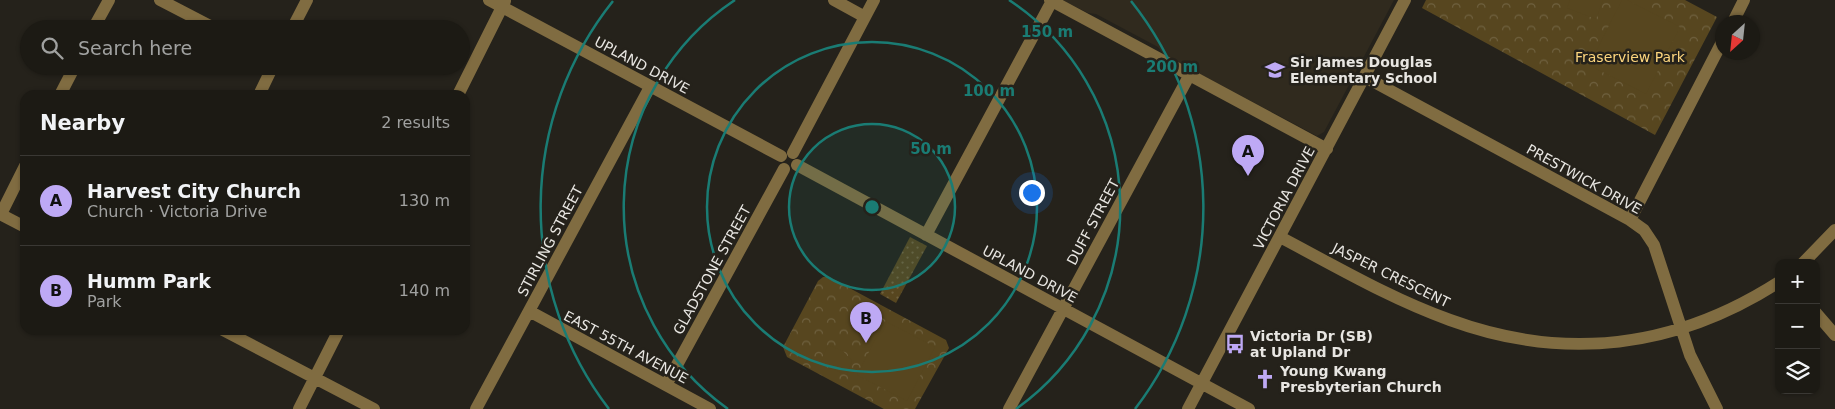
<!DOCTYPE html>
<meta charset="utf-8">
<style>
:root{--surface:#1c1a14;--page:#292722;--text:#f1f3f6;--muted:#a0a1a0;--line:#3a3834;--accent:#bea9f5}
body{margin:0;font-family:"DejaVu Sans",sans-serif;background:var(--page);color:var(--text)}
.controls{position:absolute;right:15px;bottom:15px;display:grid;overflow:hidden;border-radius:10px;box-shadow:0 1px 4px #0004}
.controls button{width:45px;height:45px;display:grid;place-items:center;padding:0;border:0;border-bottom:1px solid var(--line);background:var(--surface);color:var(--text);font:25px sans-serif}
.compass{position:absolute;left:1715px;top:15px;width:45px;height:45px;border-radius:50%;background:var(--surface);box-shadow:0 1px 4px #0004;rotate:207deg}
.you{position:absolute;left:1031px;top:192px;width:18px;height:18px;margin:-12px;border:4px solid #fff;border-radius:50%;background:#1a73e8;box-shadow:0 0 0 8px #1a73e833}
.badge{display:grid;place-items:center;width:32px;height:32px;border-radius:50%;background:var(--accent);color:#111;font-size:16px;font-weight:700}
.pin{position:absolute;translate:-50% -41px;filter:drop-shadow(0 1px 2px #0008)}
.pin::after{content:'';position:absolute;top:26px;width:18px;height:15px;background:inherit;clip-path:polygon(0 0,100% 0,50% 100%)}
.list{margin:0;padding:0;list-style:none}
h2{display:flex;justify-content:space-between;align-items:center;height:65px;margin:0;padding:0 20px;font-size:21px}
h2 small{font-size:16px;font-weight:400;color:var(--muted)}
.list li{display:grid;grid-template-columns:32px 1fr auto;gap:15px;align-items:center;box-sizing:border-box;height:90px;padding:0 20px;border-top:1px solid var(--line)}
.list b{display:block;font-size:19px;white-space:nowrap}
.list p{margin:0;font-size:16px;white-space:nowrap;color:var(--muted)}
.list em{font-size:16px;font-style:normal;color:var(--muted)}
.icon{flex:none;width:28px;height:28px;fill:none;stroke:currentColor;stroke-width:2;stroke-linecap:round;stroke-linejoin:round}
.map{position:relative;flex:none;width:1835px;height:409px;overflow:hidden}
.search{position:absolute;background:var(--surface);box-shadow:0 1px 4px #0004;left:20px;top:20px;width:450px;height:55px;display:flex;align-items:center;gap:12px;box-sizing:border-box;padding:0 18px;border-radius:28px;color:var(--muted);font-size:19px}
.panel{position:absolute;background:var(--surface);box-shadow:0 1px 4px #0004;left:20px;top:90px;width:450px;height:245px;border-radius:15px}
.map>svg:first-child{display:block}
</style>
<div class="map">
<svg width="1835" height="409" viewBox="0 0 1835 409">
<defs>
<pattern id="grass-dots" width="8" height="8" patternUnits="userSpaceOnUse" patternTransform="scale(1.25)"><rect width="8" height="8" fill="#57461f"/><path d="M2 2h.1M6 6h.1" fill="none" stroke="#6f613f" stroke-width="1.8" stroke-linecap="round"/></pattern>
<pattern id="park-crowns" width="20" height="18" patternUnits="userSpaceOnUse" patternTransform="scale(1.25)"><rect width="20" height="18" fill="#57461f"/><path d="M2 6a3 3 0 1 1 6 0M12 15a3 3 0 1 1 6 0" fill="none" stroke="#6f613f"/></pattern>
</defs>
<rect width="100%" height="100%" fill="#25221b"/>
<!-- built -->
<path fill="#302a1e" d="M1062,0h332l-70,132 -7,4 -153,-81 -6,-8 -62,-33 -8,-1z"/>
<!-- grass -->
<path fill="url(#grass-dots)" d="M910,237l17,9 -31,57 -16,-9z"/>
<!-- park -->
<path fill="url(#park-crowns)" d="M1426,0h259l32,17 -62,118 -233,-127z
M823,277h6l117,63 3,8 -34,61h-31l-97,-52 -4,-10 35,-66z"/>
<!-- garden -->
<path fill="#57461f" d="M1570,0h33l-7,19 -29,-11z
M1622,0h5l53,27 -34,67 -57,-29z
M885,321l50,26 -28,54 -50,-26z
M828,345l15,6 9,10 -5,14 -27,-11z"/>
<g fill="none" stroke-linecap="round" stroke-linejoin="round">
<!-- minor -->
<path stroke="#806c41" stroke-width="12" d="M160,0l56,29
M489,0l292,156
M834,0l31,17
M1050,0l277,149
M1733,22l11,-22
M93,29l16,-29
M292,29l15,-29
M1365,77l265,143 14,10 10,15 36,110 27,54
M60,95l15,-29
M259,95l14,-29
M458,95l47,-94
M793,153l81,-153
M797,165l452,244
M0,214l25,13
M1,214l24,-48
M1630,220l92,-178
M926,235l126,-234
M1280,237c55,29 111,62 170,83 115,42 226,28 329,-38
M1803,263l32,-33
M529,311l181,98
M1816,313l19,22
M223,330l151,79
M666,385l118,-216
M299,409l40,-79
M476,409l174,-322
M1009,409l180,-333
M1188,409l217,-409"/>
</g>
<!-- distance rings -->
<circle cx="872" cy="207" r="83" fill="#1a7c74" fill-opacity=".12"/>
<g fill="none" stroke="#1a7c74" stroke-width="2.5">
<circle cx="872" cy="207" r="83"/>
<circle cx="872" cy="207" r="165"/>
<path d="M728 409A248 248 0 0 1 735 0M1009 0A248 248 0 0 1 1016 409"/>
<path d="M609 409A331 331 0 0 1 613 1M1131 1A331 331 0 0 1 1135 409"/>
</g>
<!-- icons -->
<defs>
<symbol id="school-bare" viewBox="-9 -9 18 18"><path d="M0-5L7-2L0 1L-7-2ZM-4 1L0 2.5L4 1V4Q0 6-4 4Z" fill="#bea9f5" stroke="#25221b" stroke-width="2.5" paint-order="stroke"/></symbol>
<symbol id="bus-bare" viewBox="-9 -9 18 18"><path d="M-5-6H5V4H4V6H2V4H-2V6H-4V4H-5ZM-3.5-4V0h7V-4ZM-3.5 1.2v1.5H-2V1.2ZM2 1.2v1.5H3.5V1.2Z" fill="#bea9f5" stroke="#25221b" stroke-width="2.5" paint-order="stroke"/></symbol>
<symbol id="church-bare" viewBox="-9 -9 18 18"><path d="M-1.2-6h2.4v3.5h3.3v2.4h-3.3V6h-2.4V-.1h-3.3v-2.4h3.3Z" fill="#bea9f5" stroke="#25221b" stroke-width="2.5" paint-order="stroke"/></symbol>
</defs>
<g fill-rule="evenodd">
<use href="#school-bare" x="1261" y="56" width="28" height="28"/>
<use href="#bus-bare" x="1221" y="330" width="28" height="28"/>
<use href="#church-bare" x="1251" y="365" width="28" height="28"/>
</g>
<g text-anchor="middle" stroke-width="5" stroke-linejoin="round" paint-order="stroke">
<!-- park labels -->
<g font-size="14" fill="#fdd67e" stroke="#25221b">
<text x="1630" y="62">Fraserview Park</text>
</g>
<!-- poi labels -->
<g font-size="14" font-weight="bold" fill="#e8e6e2" stroke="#25221b" text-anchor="start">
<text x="1290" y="67">Sir James Douglas<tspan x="1290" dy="16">Elementary School</tspan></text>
<text x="1250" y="341">Victoria Dr (SB)<tspan x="1250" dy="16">at Upland Dr</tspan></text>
<text x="1280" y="376">Young Kwang<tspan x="1280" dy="16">Presbyterian Church</tspan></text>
</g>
<!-- street labels -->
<g font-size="14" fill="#e8e6e2" stroke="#25221b">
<text transform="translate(642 65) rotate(28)" y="5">UPLAND DRIVE</text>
<text transform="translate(1584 179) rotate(29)" y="5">PRESTWICK DRIVE</text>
<text transform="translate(1284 198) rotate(-62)" y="5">VICTORIA DRIVE</text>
<text transform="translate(1093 222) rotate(-62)" y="5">DUFF STREET</text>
<text transform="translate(550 241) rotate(-62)" y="5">STIRLING STREET</text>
<text transform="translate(712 270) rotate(-61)" y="5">GLADSTONE STREET</text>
<text transform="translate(1030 274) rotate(28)" y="5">UPLAND DRIVE</text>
<text transform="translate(1391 275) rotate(26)" y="5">JASPER CRESCENT</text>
<text transform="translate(626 347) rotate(28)" y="5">EAST 55TH AVENUE</text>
</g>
</g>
<circle cx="872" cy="207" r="8" fill="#1a7c74" stroke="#25221b" stroke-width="2.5"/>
<g font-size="15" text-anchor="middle" font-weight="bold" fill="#1a7c74" stroke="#25221b" stroke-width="5" stroke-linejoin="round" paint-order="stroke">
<text x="1047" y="37">150 m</text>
<text x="1172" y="72">200 m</text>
<text x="989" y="96">100 m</text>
<text x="931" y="154">50 m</text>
</g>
</svg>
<div class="controls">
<button>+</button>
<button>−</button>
<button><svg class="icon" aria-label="layers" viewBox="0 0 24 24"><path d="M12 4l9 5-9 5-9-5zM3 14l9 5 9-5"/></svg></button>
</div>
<svg class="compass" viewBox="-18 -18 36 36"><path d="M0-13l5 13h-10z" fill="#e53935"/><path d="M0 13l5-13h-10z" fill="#a0a1a0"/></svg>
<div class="you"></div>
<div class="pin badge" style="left:1248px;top:176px">A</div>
<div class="pin badge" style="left:866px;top:343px">B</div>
<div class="search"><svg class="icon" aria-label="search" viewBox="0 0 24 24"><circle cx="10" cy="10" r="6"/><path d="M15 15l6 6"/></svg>Search here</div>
<section class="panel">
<h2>Nearby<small>2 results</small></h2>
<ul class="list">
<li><span class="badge">A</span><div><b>Harvest City Church</b><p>Church · Victoria Drive</p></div><em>130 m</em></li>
<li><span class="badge">B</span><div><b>Humm Park</b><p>Park</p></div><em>140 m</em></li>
</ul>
</section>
</div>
